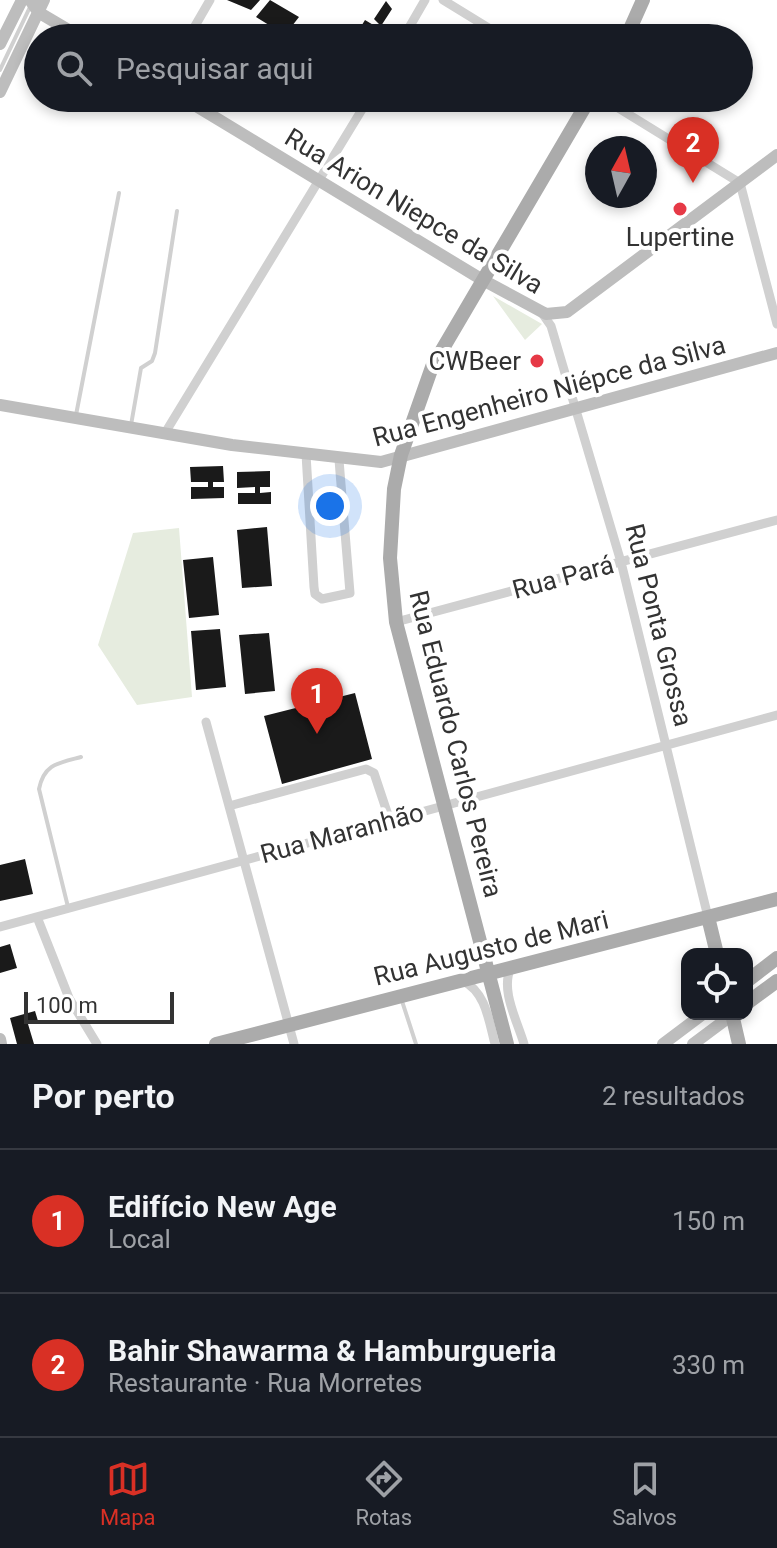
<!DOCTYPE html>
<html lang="pt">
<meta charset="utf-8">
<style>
:root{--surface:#171b24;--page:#20242c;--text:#f1f3f6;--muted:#9ea1a6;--line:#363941;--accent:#d93025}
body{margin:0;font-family:Roboto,sans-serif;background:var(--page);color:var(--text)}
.controls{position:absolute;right:24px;bottom:24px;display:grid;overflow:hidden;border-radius:16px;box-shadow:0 4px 12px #0003}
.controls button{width:72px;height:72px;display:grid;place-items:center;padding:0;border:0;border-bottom:2px solid var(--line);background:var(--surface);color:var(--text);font:40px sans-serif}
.compass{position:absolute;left:585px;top:136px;width:72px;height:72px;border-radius:50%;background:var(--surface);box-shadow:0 4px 12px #0003;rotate:8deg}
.scale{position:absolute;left:24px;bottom:20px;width:150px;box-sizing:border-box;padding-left:8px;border:4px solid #333;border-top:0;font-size:22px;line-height:28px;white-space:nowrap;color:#333;-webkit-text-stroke:6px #fff;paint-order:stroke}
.you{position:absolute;left:330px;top:506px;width:28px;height:28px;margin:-20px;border:6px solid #fff;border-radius:50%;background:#1a73e8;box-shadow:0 0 0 12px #1a73e833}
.badge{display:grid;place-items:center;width:52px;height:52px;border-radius:50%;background:var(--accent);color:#fff;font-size:26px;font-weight:700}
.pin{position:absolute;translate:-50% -66px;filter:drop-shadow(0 2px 4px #0008)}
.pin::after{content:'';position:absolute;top:42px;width:28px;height:24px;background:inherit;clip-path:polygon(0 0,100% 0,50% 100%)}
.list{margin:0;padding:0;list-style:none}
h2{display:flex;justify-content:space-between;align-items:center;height:104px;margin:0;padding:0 32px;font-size:34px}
h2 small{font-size:26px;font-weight:400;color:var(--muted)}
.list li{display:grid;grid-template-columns:52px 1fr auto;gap:24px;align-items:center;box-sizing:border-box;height:144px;padding:0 32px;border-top:2px solid var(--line)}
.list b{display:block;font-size:30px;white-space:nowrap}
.list p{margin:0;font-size:26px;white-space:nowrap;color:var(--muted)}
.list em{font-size:26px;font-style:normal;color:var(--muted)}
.icon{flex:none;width:44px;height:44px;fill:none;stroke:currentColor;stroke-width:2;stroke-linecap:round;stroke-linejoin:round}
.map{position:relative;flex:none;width:777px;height:1044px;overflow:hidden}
.search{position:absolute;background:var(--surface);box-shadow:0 4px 12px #0003;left:24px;right:24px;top:24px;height:88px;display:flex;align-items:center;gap:20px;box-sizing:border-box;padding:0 28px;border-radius:44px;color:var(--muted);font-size:30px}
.sheet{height:392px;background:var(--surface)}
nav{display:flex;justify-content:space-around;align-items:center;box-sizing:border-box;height:112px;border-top:2px solid var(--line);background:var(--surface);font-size:22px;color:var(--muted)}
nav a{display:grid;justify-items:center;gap:4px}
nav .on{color:var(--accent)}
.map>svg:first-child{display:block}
</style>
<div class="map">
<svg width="777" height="1044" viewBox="0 0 777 1044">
<rect width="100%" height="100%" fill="#fff"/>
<!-- green -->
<path fill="#e6ecdf" d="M493,296l49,28 -17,16z
M179,528l13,169 -55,8 -39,-60 35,-112z"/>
<!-- building -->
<path fill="#1a1a1a" d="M227,0h33l-9,10z
M270,0l29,17 -14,18 -29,-18z
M386,1l6,8 -11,17 -7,-7z
M365,20l30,18h-41z
M223,466l1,16h-11v5h11v11l-33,1v-12h17v-5h-17l-1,-15z
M270,471v16h-10v6l11,-1v12h-33v-11h17v-6l-18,1v-16z
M267,527l5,59 -30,2 -5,-58z
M213,557l6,58 -30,3 -6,-58z
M220,629l6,58 -30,3 -5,-59z
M269,633l6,58 -30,3 -6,-59z
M355,693l17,66 -90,25 -18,-68z
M25,859l8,35 -33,7v-36z
M10,944l7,24 -17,5v-26z
M35,1011l3,10 -10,3 6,20h-17l-7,-26z"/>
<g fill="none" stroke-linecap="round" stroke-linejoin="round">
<!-- lane -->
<path stroke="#d0d0d0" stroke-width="4" d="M0,70l30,-63
M76,415l43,-222
M131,425l10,-57 11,-7 3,-8 22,-142
M68,907l-29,-118c5,-25 19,-26 42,-32
M401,998l15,46"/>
<!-- street -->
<path stroke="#d0d0d0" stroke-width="9" d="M443,0l62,38
M188,38l22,-38
M403,38l22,-38
M602,98l138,85 37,141
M542,313l9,13 70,236 87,355
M165,433l204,-335
M306,454l8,133 1,7 7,5 28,-6 -11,-133
M396,622l381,-102
M206,722l88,322
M229,806l137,-37 8,4 16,48
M37,917l32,81 28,46
M0,927l777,-212
M511,967c-11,23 6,53 13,77
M463,981c23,11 26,41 32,63"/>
<!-- secondary -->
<path stroke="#bdbdbd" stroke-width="12" d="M30,0l8,12 44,26
M0,44l22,-44
M0,92l44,-92
M183,98l298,181 65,35 21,-2 210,-157
M0,405l232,40 149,17 396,-109
M0,1039l1,5
M663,1044l40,-30
M693,1044l39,-29"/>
<!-- primary -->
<path stroke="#ababab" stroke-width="14" d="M626,38l17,-38
M708,917l9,37
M747,981l30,-23
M747,1003l30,-22
M732,1014l7,30
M216,1044l561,-145
M507,1044l-111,-422 -6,-64 4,-69 7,-34 31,-88 158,-269"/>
</g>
<!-- markers -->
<g fill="#e63946" stroke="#fff" stroke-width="3">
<circle cx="680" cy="209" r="8"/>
<circle cx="537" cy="361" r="8"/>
</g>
<g text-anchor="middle" stroke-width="8" stroke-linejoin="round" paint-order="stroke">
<!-- street labels -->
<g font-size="26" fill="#333" stroke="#fff">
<text transform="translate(414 211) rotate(31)" y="9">Rua Arion Niepce da Silva</text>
<text transform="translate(549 391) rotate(-15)" y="9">Rua Engenheiro Niépce da Silva</text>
<text transform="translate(563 577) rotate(-15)" y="9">Rua Pará</text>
<text transform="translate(659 625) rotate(76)" y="9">Rua Ponta Grossa</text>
<text transform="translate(456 744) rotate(76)" y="9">Rua Eduardo Carlos Pereira</text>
<text transform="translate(342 833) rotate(-15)" y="9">Rua Maranhão</text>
<text transform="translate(491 948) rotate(-14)" y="9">Rua Augusto de Mari</text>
</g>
<!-- poi labels -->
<g font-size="26" fill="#333" stroke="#fff">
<text x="680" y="246">Lupertine</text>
<text x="521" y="370" text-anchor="end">CWBeer</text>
</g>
</g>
</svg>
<div class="controls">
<button><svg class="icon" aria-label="locate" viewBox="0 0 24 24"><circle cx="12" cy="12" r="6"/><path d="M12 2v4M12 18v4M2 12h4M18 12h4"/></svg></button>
</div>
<svg class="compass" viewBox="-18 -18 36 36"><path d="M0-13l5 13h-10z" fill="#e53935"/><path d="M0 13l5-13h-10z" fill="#9ea1a6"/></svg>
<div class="scale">100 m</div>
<div class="you"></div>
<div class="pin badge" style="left:317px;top:734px">1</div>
<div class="pin badge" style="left:693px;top:183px">2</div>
<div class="search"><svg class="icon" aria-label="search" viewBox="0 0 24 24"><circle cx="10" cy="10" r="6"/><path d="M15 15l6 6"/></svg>Pesquisar aqui</div>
</div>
<section class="sheet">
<h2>Por perto<small>2 resultados</small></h2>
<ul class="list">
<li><span class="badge">1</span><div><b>Edifício New Age</b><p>Local</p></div><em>150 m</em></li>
<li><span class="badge">2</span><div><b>Bahir Shawarma &amp; Hamburgueria</b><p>Restaurante · Rua Morretes</p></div><em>330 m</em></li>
</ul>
</section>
<nav>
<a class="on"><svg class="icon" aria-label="map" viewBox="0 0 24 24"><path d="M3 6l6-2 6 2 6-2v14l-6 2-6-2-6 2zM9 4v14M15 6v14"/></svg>Mapa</a>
<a><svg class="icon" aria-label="directions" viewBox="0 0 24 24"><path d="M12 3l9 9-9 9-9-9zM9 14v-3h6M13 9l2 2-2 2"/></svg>Rotas</a>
<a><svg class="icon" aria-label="saved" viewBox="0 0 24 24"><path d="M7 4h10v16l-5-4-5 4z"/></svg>Salvos</a>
</nav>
